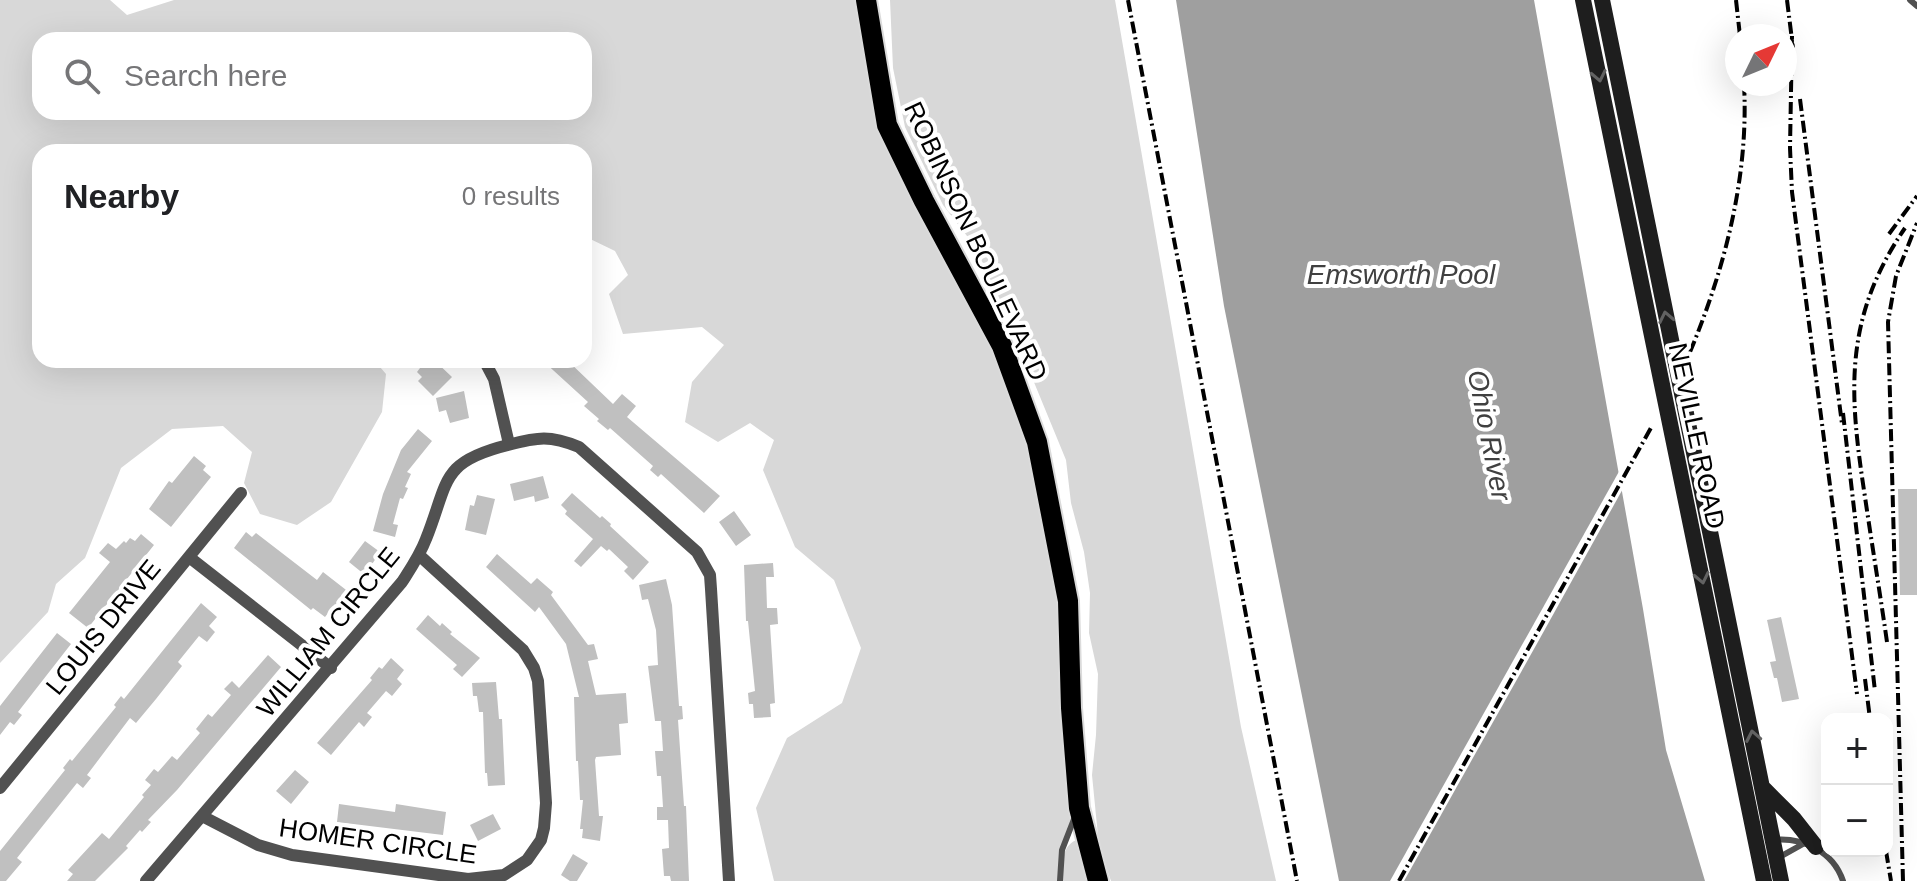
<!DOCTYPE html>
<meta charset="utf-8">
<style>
:root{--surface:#fff;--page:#f2f2f2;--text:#202124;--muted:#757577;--line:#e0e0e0}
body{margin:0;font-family:Helvetica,sans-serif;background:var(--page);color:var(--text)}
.controls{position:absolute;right:24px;bottom:24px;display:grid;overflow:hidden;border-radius:16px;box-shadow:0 8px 32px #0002}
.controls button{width:72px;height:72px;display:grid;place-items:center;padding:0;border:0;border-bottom:2px solid var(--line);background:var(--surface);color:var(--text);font:40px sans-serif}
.compass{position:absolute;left:1725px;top:24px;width:72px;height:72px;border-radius:50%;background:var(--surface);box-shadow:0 8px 32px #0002;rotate:47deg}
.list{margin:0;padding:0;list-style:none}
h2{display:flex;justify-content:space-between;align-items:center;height:104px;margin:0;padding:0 32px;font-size:34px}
h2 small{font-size:26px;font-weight:400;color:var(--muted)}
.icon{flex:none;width:44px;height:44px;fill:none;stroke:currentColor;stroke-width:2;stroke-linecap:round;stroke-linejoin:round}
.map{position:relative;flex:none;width:1917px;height:881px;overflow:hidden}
.search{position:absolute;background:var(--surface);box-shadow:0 8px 32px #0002;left:32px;top:32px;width:560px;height:88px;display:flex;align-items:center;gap:20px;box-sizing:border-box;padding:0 28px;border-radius:24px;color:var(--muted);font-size:30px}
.panel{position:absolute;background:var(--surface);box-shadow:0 8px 32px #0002;left:32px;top:144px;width:560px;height:224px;border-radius:24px}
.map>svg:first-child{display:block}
</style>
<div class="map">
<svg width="1917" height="881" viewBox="0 0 1917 881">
<rect width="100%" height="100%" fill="#fff"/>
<!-- green -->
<path fill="#d8d8d8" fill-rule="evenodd" d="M0,0h110l17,15 47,-15h690l16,123 119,226 35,94 29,158 14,207c-13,24 -16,46 -18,73h-285l-18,-73 31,-70 55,-35 19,-55 -27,-68 -39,-33 -32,-77 11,-30 -24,-17 -32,19 -33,-20 7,-40 32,-37 -22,-18 -79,7 -14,-40 19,-19 -13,-24 -31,-15v-84h-544v208h334l12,14 -4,38 -51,90 -34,23 -37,-11 -16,-31 8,-31 -29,-26 -51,3 -51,39 -36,90 -29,26 -8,28 -48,51zM40,40h544v72h-544z
M890,0h225l126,727 35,154h-165l-12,-35 -7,-71 4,-40 2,-61 -9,-41 1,-40 -6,-41 -13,-49 -5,-43 -63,-153 -36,-71 -24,-31 -38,-78 -12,-59z
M1079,839l18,42h-35c1,-17 -2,-36 17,-42z"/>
<!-- water -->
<path fill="#9f9f9f" d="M1176,0h358l109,609 23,141 39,131h-366l-115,-575z"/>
<!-- pier -->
<path fill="#fff" d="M1621,468l4,17 -86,155 -135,241h-14z"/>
<!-- building -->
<path fill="#c0c0c0" d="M406,360h28l18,17 -19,19 -15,-15 4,-4 -5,-5 3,-4z
M542,360h25l46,44 9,-10 14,12 -9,11 93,79 -16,17 -43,-39 -3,3 -8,-7 3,-4 -43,-38 -2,2 -11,-9 2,-2 -15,-13 4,-4z
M464,391l5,27 -19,5 -4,-13 -7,2 -3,-14z
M418,429l14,12 -25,31 4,2 -6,13 3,1 -5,11 -3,-1 -7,26 5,1 -3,12 -22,-6 10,-37 18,-44z
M194,456l12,10 -3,4 8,7 -40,50 -22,-18 20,-28 3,2z
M543,476l6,22 -14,4 -1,-6 -20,5 -4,-17z
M1898,489h19v106h-17z
M572,493l28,25 2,-2 9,8 -1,2 39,36 -16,18 -9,-9 4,-4 -19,-18 -2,2 -6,-5 -20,21 -7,-6 19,-22 -28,-25 2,-3 -6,-6z
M477,495l18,4 -9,36 -21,-5 5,-25 4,1z
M734,511l17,24 -15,11 -17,-24z
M246,532l6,5 4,-4 61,47 6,-8 27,21 -11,14 -4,-3 -10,13 -12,-9 -2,2 -77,-62z
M141,534l13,11 -66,83 -19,-15 41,-51 -11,-9 9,-10 8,6 8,-8 2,2 4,-5 5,3z
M365,541l15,11 -15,23 -16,-13z
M497,554l34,30 6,-6 16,14 -2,3 37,50 6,-1 4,15 -10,2 8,34 30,-2 2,30 -9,1 2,31 -25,2 -1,3 4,56h4l-3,25 -18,-3 1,-9h-3l3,-29h-3l-2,-39h-2l-2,-64h5l-13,-53 -27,-37 -4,5 -49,-45z
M773,563l1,14h-8l1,31h10l1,16 -8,1 5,78 -5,1 1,13 -17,1 -1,-14h-4l-1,-11 7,-2 -7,-70h-2l-2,-56z
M666,579l6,26 7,101h3l1,13 -5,1 6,86h2l3,75h-18l-1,-5h-6l-2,-27 7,-1 -1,-28h-11v-13h6l-2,-31h-4l-2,-25h8l-2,-30h-6l-7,-55 10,-1 -2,-35 -8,-31 -6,1 -3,-15z
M201,603l16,14 -8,9 6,6 -8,10 -8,-6 -21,26 4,4 -26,33 -20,24 -6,-5 -43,57 4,3 -8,10 -6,-5 -60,75 5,4 -16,19h-6v-30l65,-81 -2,-2 7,-9 2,2 44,-54 -2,-2 7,-9 3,3z
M428,615l12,11 2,-3 10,9 -2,2 30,24 -18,19 -9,-8 4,-4 -41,-36z
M1781,617l18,82 -17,3 -5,-24h-3l-4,-16 6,-1 -9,-41z
M57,633l14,11 -53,68 4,3 -8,10 -4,-3 -10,13v-29z
M268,655l13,12 -104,123 -29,30 3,2 -9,10 -2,-2 -14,16 2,2 -33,33h-28l6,-7 -5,-4 34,-37 7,6 35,-42 -2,-2 9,-10 -6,-5 9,-11 4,3 14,-16 5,4 23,-27 -4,-4 12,-15 4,3 19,-22 -7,-6 8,-8 7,7z
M391,658l13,12 -7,9 5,5 -10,12 -6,-5 -19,22 5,4 -8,10 -5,-5 -28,33 -14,-12 55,-63 -2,-2 9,-11 3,2z
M496,682l3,37h3l3,66 -17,1 -1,-13h-2l-2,-61h-4l-2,-16h-4l-1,-13z
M295,770l14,12 -18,22 -15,-13z
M339,804l56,8 1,-8 50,8 -3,23 -106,-13z
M493,814l8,15 -23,12 -8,-16z
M573,854l15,9 -11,18h-7l-9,-6z"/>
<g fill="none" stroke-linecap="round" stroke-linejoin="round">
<defs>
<path id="primary" d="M866,0l21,125 37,76 78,145 35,96 31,159 3,107 8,100 19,73"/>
</defs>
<!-- primary casing -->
<use href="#primary" stroke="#dbdbdb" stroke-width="24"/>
<!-- service -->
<path stroke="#515151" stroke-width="6" d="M1910,0l7,6
M1773,840c29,-3 60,11 70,41
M1778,858l25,-14
M1060,881l2,-31 14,-36"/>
<!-- minor -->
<path stroke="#515151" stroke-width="12" d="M484,360l10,19 15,65
M189,557l142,111
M0,788l241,-295
M202,816l56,29 34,10 176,24 36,-4 23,-15 14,-20 3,-12 2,-25 -8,-122 -4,-13 -11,-18 -104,-95
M146,881l256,-299c9,-14 18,-27 24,-43 23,-57 13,-77 82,-94 30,-8 42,-10 71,2l118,105 13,23 1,14 18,292"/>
<!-- secondary -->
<path stroke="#1e1e1e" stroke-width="16" d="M1583,0l181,881
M1602,0l179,881
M1764,789l30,30 22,28"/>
<!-- primary -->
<use href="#primary" stroke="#000" stroke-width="20"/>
<!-- rail -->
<path stroke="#000" stroke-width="4" stroke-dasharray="12 4 2 4" stroke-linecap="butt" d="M1128,0l169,881
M1736,0l4,36
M1787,0l6,48
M1792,36l-2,112 2,44 65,502
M1800,99l42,325
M1889,234l28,-38
M1690,352c35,-84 59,-176 54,-268
M1843,413l32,278
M1887,642c-7,-49 -15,-97 -22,-145 -16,-104 -22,-178 40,-269
M1865,679l5,40
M1887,778l4,32
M1886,851l5,30
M1399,881l253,-455
M1903,881l-15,-559 8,-46 21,-53"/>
</g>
<!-- one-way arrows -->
<defs><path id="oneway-chevron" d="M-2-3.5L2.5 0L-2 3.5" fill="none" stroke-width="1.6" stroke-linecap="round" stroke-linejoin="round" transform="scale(2)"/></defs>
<g stroke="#626262">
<use href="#oneway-chevron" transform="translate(1599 76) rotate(78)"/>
<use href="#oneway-chevron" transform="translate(1666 317) rotate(-102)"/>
<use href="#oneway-chevron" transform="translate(1702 578) rotate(78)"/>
<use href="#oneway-chevron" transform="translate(1753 736) rotate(-101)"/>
</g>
<g text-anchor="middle" stroke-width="8" stroke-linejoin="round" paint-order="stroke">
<!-- street labels -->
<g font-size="26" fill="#000" stroke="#fff">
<text transform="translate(976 241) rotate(65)" y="9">ROBINSON BOULEVARD</text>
<text transform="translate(1697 436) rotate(78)" y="9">NEVILLE ROAD</text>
<text transform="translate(103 627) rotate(-51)" y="9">LOUIS DRIVE</text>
<text transform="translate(328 632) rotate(-51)" y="9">WILLIAM CIRCLE</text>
<text transform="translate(378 841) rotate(8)" y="9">HOMER CIRCLE</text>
</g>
<!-- water labels -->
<g font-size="28" font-style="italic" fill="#404040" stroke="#fff">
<text x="1401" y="284">Emsworth Pool</text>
<text transform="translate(1490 435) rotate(79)" y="10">Ohio River</text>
</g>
</g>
</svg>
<div class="controls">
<button>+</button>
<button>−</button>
</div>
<svg class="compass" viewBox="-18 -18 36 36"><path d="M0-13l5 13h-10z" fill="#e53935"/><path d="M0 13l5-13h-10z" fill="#757577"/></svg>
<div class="search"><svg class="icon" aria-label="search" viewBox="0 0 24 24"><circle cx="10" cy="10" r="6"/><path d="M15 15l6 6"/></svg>Search here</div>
<section class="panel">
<h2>Nearby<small>0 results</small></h2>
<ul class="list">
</ul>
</section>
</div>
